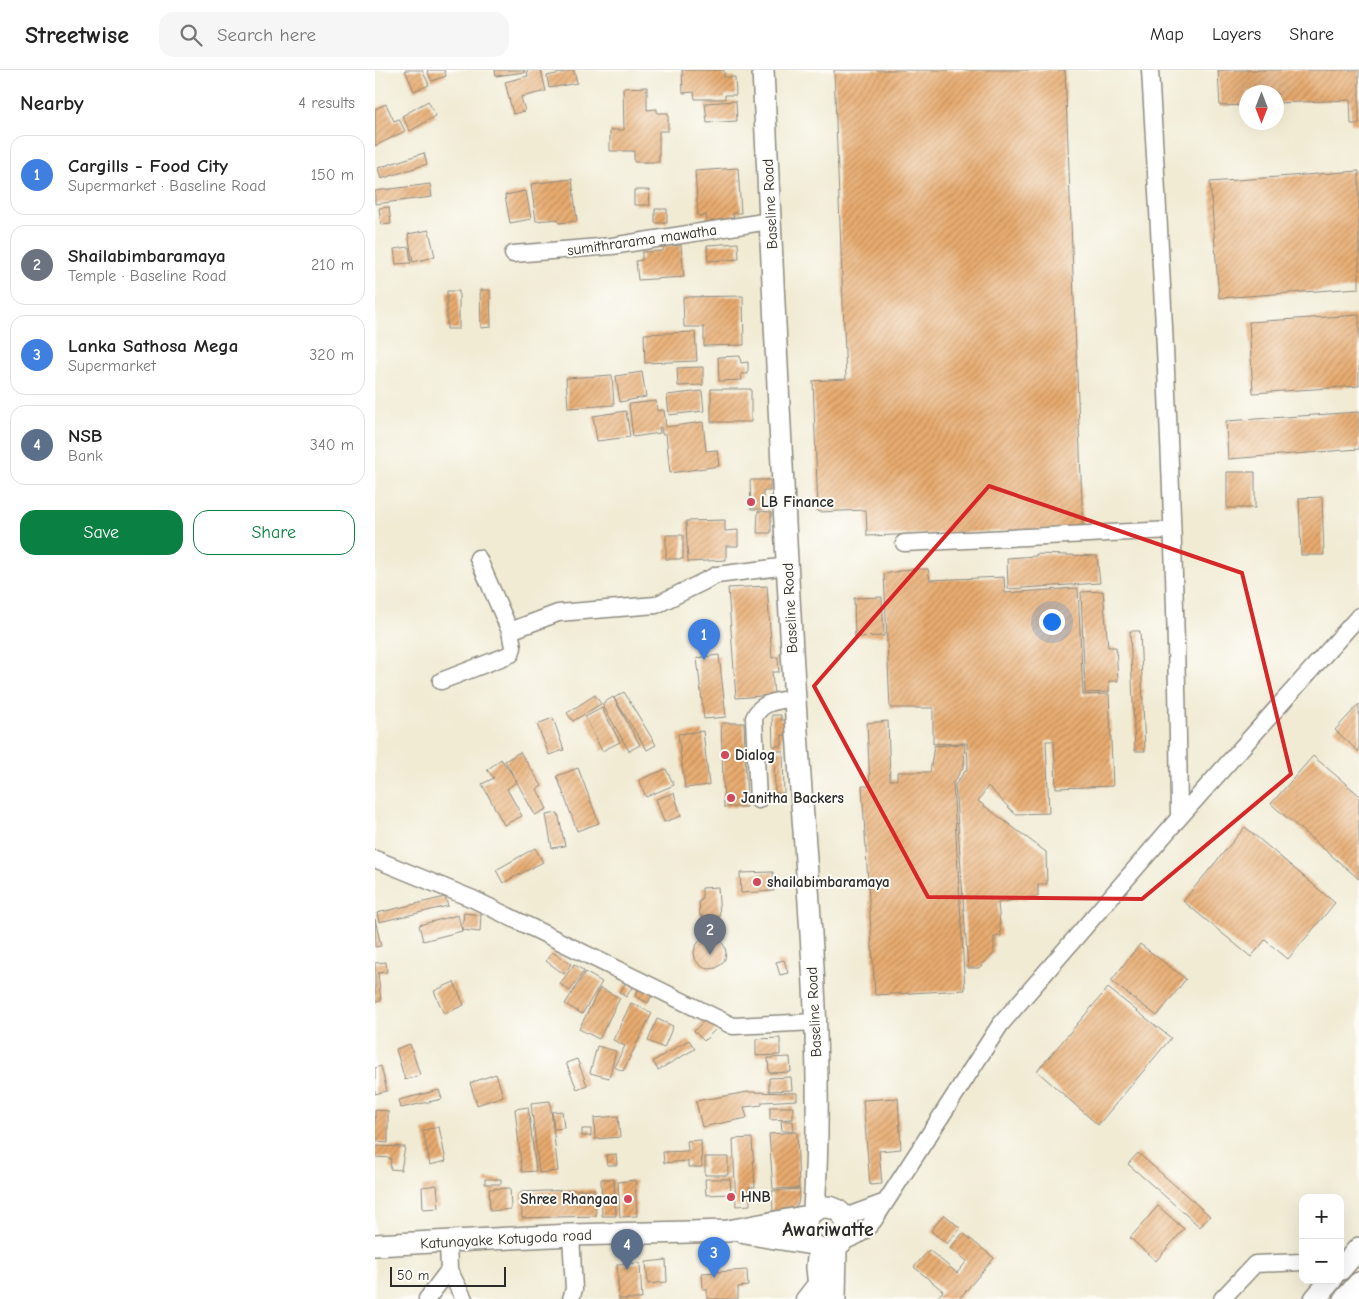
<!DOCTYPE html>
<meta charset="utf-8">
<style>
:root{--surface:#fff;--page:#f6f6f6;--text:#222;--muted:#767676;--line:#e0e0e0;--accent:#0b8043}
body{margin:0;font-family:"Comic Neue",sans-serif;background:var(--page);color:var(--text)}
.controls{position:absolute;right:15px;bottom:15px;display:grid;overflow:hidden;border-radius:10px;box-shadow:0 5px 20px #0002}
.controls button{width:45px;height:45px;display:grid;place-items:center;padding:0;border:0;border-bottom:1px solid var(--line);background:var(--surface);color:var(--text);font:25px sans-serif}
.compass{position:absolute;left:864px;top:15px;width:45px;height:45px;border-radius:50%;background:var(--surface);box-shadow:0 5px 20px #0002;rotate:180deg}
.scale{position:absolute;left:15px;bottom:12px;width:116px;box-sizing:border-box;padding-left:5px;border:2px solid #2b2b2b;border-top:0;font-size:14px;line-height:18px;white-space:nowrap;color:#2b2b2b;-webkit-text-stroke:4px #fdfcf7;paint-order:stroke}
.you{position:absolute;left:676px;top:551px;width:18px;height:18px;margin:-12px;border:4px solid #fff;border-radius:50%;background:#1a73e8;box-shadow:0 0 0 8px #1a73e833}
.badge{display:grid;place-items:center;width:32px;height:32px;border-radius:50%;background:var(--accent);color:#fff;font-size:16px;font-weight:700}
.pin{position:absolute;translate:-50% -41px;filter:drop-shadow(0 1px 2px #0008)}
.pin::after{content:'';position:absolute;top:26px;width:18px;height:15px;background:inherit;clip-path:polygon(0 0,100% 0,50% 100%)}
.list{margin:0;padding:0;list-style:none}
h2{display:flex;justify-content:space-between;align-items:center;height:65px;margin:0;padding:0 20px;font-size:21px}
h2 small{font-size:16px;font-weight:400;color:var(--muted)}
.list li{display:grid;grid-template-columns:32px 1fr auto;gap:15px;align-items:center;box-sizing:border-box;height:80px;margin:0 10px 10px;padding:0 10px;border:1px solid var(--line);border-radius:15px}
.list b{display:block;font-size:19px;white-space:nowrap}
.list p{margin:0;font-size:16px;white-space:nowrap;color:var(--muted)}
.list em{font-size:16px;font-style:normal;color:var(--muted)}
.actions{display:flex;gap:10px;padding:15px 20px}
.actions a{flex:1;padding:11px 0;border:1px solid var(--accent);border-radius:15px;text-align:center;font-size:18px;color:var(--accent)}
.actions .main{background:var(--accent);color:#fff}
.icon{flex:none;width:28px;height:28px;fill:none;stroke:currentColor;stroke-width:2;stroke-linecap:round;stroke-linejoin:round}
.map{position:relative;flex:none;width:984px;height:1229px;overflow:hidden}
header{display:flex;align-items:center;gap:30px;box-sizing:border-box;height:70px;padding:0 25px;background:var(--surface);border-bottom:1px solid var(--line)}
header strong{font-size:24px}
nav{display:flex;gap:28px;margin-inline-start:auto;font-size:18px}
.search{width:350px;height:45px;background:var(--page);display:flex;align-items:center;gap:12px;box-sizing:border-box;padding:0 18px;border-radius:15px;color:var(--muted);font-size:19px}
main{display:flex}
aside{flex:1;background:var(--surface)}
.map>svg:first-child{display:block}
</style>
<header>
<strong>Streetwise</strong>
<div class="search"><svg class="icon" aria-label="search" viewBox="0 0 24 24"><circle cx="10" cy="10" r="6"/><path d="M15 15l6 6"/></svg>Search here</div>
<nav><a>Map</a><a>Layers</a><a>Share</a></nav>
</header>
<main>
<aside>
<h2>Nearby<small>4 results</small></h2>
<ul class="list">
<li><span class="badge" style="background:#3f7fe0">1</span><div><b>Cargills - Food City</b><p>Supermarket · Baseline Road</p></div><em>150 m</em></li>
<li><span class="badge" style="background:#6b7280">2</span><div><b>Shailabimbaramaya</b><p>Temple · Baseline Road</p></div><em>210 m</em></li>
<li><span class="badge" style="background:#3f7fe0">3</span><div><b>Lanka Sathosa Mega</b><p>Supermarket</p></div><em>320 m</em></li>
<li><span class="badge" style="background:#5c6f8a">4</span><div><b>NSB</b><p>Bank</p></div><em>340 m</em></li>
</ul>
<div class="actions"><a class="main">Save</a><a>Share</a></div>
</aside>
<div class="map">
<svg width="984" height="1229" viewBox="0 0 984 1229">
<defs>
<pattern id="building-hatch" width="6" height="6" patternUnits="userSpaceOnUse" patternTransform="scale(1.25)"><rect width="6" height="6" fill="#e8ab6f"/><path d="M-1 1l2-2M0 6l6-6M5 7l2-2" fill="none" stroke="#bc8b5b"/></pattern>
</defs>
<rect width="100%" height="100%" fill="#fdfcf7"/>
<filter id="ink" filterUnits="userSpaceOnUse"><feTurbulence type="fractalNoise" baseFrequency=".02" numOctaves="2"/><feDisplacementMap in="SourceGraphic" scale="10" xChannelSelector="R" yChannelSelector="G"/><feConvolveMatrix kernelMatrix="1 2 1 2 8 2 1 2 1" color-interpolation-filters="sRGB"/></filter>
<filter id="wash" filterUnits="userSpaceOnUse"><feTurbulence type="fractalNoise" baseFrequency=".0096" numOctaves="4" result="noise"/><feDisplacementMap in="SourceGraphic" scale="20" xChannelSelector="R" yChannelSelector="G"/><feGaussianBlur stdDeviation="1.12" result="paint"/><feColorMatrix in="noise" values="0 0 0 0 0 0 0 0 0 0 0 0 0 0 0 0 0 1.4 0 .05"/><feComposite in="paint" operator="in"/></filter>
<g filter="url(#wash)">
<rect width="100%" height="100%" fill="#f1ebd4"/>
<g id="blocks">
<!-- building -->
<path fill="url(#building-hatch)" d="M30,0h17l7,15 -15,6z
M52,0h17l2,6 -14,5z
M120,0h29l1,2 -29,4z
M152,0h14l5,21 -25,6 4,14 -12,3 -8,-32 23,-6z
M199,0l3,13 -28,5 -2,-12z
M307,0h42v7h11l1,18h-11v4h-30l-1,-7 -11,1z
M459,0h231l18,458 -216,8 -1,-26 -48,2 -5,-131 33,-2z
M843,0h141v54h-8l-1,-24 -73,3v-11h-30v13l-27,1z
M272,17v23l10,-1v4h11v18h-9v31h-25v-11h-24v-21h14l-1,-42z
M53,31l8,15 -26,15 -8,-15z
M361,31l1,20 -30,2 -2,-20z
M11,34l8,17 5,-2 6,12 -30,15v-37z
M49,83l3,11 -46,15 -3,-11z
M363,98l3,45h-8l1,8 -27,2 -1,-8 -8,1 -3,-45z
M984,101v117l-140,10 -9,-116z
M197,109l5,42 -18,2 -1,-4 -22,2 -5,-37z
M55,114l2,13 -57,7v-13z
M259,120h15l1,15h-16z
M151,121l5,28 -21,4 -5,-28z
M14,137l2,17 -10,1 -2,-17z
M280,139h12v14h-12z
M54,160l6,27 -22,5 -5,-28z
M363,173l1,16 -31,2 -1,-16z
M306,175l3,32 -46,3 -2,-19 6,-1v-8l21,-1v-5z
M34,177l2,16 -15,1 -2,-15z
M105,220h10l1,37 -10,1z
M72,221h12v38h-12z
M368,226l1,49 -40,1v-19h-20l-1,-30z
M984,245v71l-106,7 -4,-71z
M320,262l2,29 -52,2 -1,-29z
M365,286l1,7 7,-1v12h-7l1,6 -23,1 -1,-24z
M328,297v18l-25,1 -1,-18z
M267,302l4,25 -26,5 -4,-26z
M237,305l2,30 -46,3 -2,-30z
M336,319h40v33h-40z
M327,321l2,20 -35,4 -2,-20z
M281,331l1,10 7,-1 2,17 37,-5 3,29 11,-1 2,16 -49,7 -4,-39h-4l-1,-7h-2l1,6 -27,4 -4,-33z
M251,341l4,26 -33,4 -4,-25z
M984,342v37l-131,10 -2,-38z
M852,402h28v36h-28z
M375,410h20v11h-7v18h-12z
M947,427l2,58h-23l-2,-57z
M383,441l13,1v21h-14z
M350,450v11l13,-1v16h-12v14l-38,2 -2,-41z
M291,465h17v24h-17z
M661,484l61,2 3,27 -92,6 -1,-31 29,-2z
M535,499h18l2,11 74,-3 1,16 73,-5 5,107 26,-1 4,92 -57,2 -2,-47h-8l3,72 -34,1 -27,-28 -10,15 68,51 1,32h-9v12l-40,7 3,33 -7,1v16l-15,15h-11l-13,-183 13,-18 -1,-24 -34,1v-36h-43l-6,-134z
M392,516l5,72 6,-1 1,15h-7l2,23 -38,3 -8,-110z
M728,521l5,56h8l2,34h-9v11l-24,1 -4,-101z
M507,527l2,39 -29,1 -1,-39z
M755,561h10l5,120h-10z
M344,585l7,62 -22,2 -7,-61z
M249,622l32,53 -9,5 -33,-52z
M220,625l6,9 -28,17 -6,-8z
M238,627l27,48 -11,6 -27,-47z
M984,634v48l-24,-22z
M227,638l18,34 -18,9 -17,-34z
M397,645h9v5h8v15h-7v11h-9z
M178,648l11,32 -15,5 -12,-31z
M513,651l2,59h7v-8h33l4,-26 31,-2 -1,22 -11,17 12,207 -90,5 -13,-209h8l-3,-63z
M346,653h23l3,84h-23z
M328,661l6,54 -24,3 -7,-54z
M399,681h9l1,42h-9z
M145,682l22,34 -5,3 10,20 -12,6 -30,-54z
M938,686l46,39v84l-88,-75z
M126,689l16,22 -10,8 15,27 -18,9 -22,-41 12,-6 -7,-8z
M203,698l21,55 -22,8 -20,-55z
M291,699l8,16 -28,12 -7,-17z
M299,723l7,23 -17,6 -8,-23z
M183,743l7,33 -13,2 -6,-33z
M870,757l90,76 -47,56 -23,-19 -14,17 -68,-56z
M160,778l8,14 -40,21 -7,-13z
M398,802l1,19 -33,2 -1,-20z
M343,817l2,30 -17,1v-2h-3l-1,-15 3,-1v-12z
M70,827l3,9 -69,16 -2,-9z
M89,843l17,2 -1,17 -18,-2z
M83,845l4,16 -39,10 -4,-16z
M0,849l6,27 -6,1z
M319 883a16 16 0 1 1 32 0a16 16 0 1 1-32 0Z
M765,874l46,35 -29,37 -46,-35z
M177,882l19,12 -7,10 -18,-13z
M409,890l4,13 -8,2 -4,-13z
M11,892l1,10 -9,1 3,28 -6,1v-39z
M199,894l10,7 -14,20 -10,-7z
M210,902l17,10 -20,32 -17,-10z
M79,912l10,23 -20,9 -10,-23z
M251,913l6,5 -6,9 -7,-5z
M265,917l13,6 -5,10 -13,-7z
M225,918l20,10 -21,41 -20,-10z
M733,918l63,50 -73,87 -61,-54z
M256,933l21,10 -29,58 -9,-4 11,-21 -12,-6z
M332,948l10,10 -13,13 -10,-10z
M282,949l16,7 -9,22 -16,-7z
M405,968v17l-24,1v-17z
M314,970l6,9 -37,21 -5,-9z
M35,974l10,31 -15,5 -9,-31z
M222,976l19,5 -7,27 -19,-5z
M415,987l1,15 -22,1 -1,-15z
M202,989l10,26 -10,4 -11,-26z
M6,996l6,25 -12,3v-26z
M121,1004l7,22 -26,9 -7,-22z
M416,1007l1,13 -23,1v-13z
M64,1020l3,9 -41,9 -2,-8z
M373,1022l49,1v7l-35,2v3l-18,2 3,11 -45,9 -6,-26z
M523,1028l3,51 -22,2 3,33 -12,1 -7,-85z
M175,1031l8,70 -19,2 -8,-70z
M153,1037l8,64 -14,1 -7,-63z
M395,1037h23v12l-23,1z
M0,1040l13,1v32l-13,-1z
M187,1041l2,17 -10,1 -2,-17z
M243,1046l2,21 -25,2 -1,-21z
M406,1051h12l1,10h-12z
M64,1057l7,34 -16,4 -7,-35z
M207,1059h9v7h-9z
M422,1062l2,56 -26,1 -4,-55z
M377,1068l3,49h-6l1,18 -14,1 -3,-67z
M326,1070l1,27h-14v-6l-24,2 -1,-11 25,-1 -1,-10z
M0,1076l30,1 -4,23 -11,-1 1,-11 -16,-1z
M763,1083l72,63 -10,11 -72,-63z
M241,1084l1,11h-10l-1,-10z
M330,1087h23v18h-23z
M110,1109h16v5h-16z
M226,1109h13l2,37h-14z
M330,1109h25l1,15 -25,1z
M260,1110l2,36 -17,1 -2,-35z
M62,1115l2,23 -16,1 -1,-22z
M135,1118l1,21 -21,2 -1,-22z
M220,1119l1,27 -74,2 -1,-26z
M425,1119l-2,15 -6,5 -19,4 -1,-22z
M783,1136l26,23 -28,32 -26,-23z
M569,1144l16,14 -13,16 -16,-13z
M588,1163l31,25 -35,41h-23l7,-8 -29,-24 15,-17 28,23 10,-12 -17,-13z
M291,1190l1,22 -19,2 -2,-22z
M265,1193l2,36h-23l-2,-35z
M372,1200l1,16 -10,1v12h-31v-10h-4l-1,-16z"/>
</g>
</g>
<g filter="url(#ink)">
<use href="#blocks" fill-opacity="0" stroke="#8e8b80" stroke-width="1"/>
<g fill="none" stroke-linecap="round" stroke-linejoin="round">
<defs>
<path id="minor" d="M775,0c15,249 27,498 29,748
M138,184l99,-8 158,-25
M529,473l268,-13
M103,488l32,73 48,-18 98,-8 61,-30 71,-9
M66,611l70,-27 2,-7 -3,-16
M383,730l-4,-82c7,-17 24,-17 41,-20
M0,789l98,40 260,127 82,-4
M470,1147l38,-14
M196,1165l3,54 -3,10
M468,1171c14,-4 22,-9 31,-21l126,-195 179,-207 180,-202
M73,1172l1,28 15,29
M52,1229l22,-29
M429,1229l14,-18
M847,1229l33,-35 48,-2"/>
<path id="major" d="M388,0c10,210 19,420 32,630 10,170 30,340 19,510
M430 1158a21 21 0 1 1 42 0a21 21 0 1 1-42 0Z
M370,1163l67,11
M0,1175l196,-10 157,-4 81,-15
M444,1178l-2,19 3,32
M965,1200l19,-22
M460,1229l1,-52
M940,1229l16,-19
M970,1229l14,-16"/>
</defs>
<!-- minor casing -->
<use href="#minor" stroke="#8e8b80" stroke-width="19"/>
<!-- major casing -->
<use href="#major" stroke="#8e8b80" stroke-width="24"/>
<!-- minor -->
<use href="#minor" stroke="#fff" stroke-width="16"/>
<!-- major -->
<use href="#major" stroke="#fff" stroke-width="21"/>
</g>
</g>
<!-- marked area -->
<path fill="none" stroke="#d62828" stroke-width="4" stroke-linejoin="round" d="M614,416l253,87 49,201 -149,125 -214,-2 -114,-211z"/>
<!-- markers -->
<g fill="#d1495b" stroke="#fdfcf7" stroke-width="2">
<circle cx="376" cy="432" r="5"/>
<circle cx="350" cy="685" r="5"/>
<circle cx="356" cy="728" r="5"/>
<circle cx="382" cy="812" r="5"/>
<circle cx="356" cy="1127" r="5"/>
<circle cx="253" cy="1129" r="5"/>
</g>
<g text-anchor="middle" stroke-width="4" stroke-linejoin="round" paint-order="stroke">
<!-- street labels -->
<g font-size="15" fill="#2b2b2b" stroke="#fdfcf7">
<text transform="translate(395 134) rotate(-93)" y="5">Baseline Road</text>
<text transform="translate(267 170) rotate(-8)" y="5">sumithrarama mawatha</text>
<text transform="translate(415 538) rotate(-93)" y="5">Baseline Road</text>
<text transform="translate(439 942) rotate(-93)" y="5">Baseline Road</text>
<text transform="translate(131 1169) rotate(-3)" y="5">Katunayake Kotugoda road</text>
</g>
<!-- poi labels -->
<g font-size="15" font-weight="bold" fill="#2b2b2b" stroke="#fdfcf7" text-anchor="start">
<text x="386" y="437">LB Finance</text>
<text x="360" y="690">Dialog</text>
<text x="366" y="733">Janitha Backers</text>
<text x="392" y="817">shailabimbaramaya</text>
<text x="366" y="1132">HNB</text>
<text x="243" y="1134" text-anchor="end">Shree Rhangaa</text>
</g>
<!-- district labels -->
<g font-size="20" font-weight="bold" fill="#2b2b2b" stroke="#fdfcf7">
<text x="453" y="1166">Awariwatte</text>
</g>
</g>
</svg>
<div class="controls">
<button>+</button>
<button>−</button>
</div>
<svg class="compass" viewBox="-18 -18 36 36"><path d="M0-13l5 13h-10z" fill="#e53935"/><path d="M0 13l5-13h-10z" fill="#767676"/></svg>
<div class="scale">50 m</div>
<div class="you"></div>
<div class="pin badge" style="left:329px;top:590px;background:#3f7fe0">1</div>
<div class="pin badge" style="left:335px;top:885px;background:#6b7280">2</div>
<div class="pin badge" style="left:339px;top:1208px;background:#3f7fe0">3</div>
<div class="pin badge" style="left:252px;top:1200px;background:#5c6f8a">4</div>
</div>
</main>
